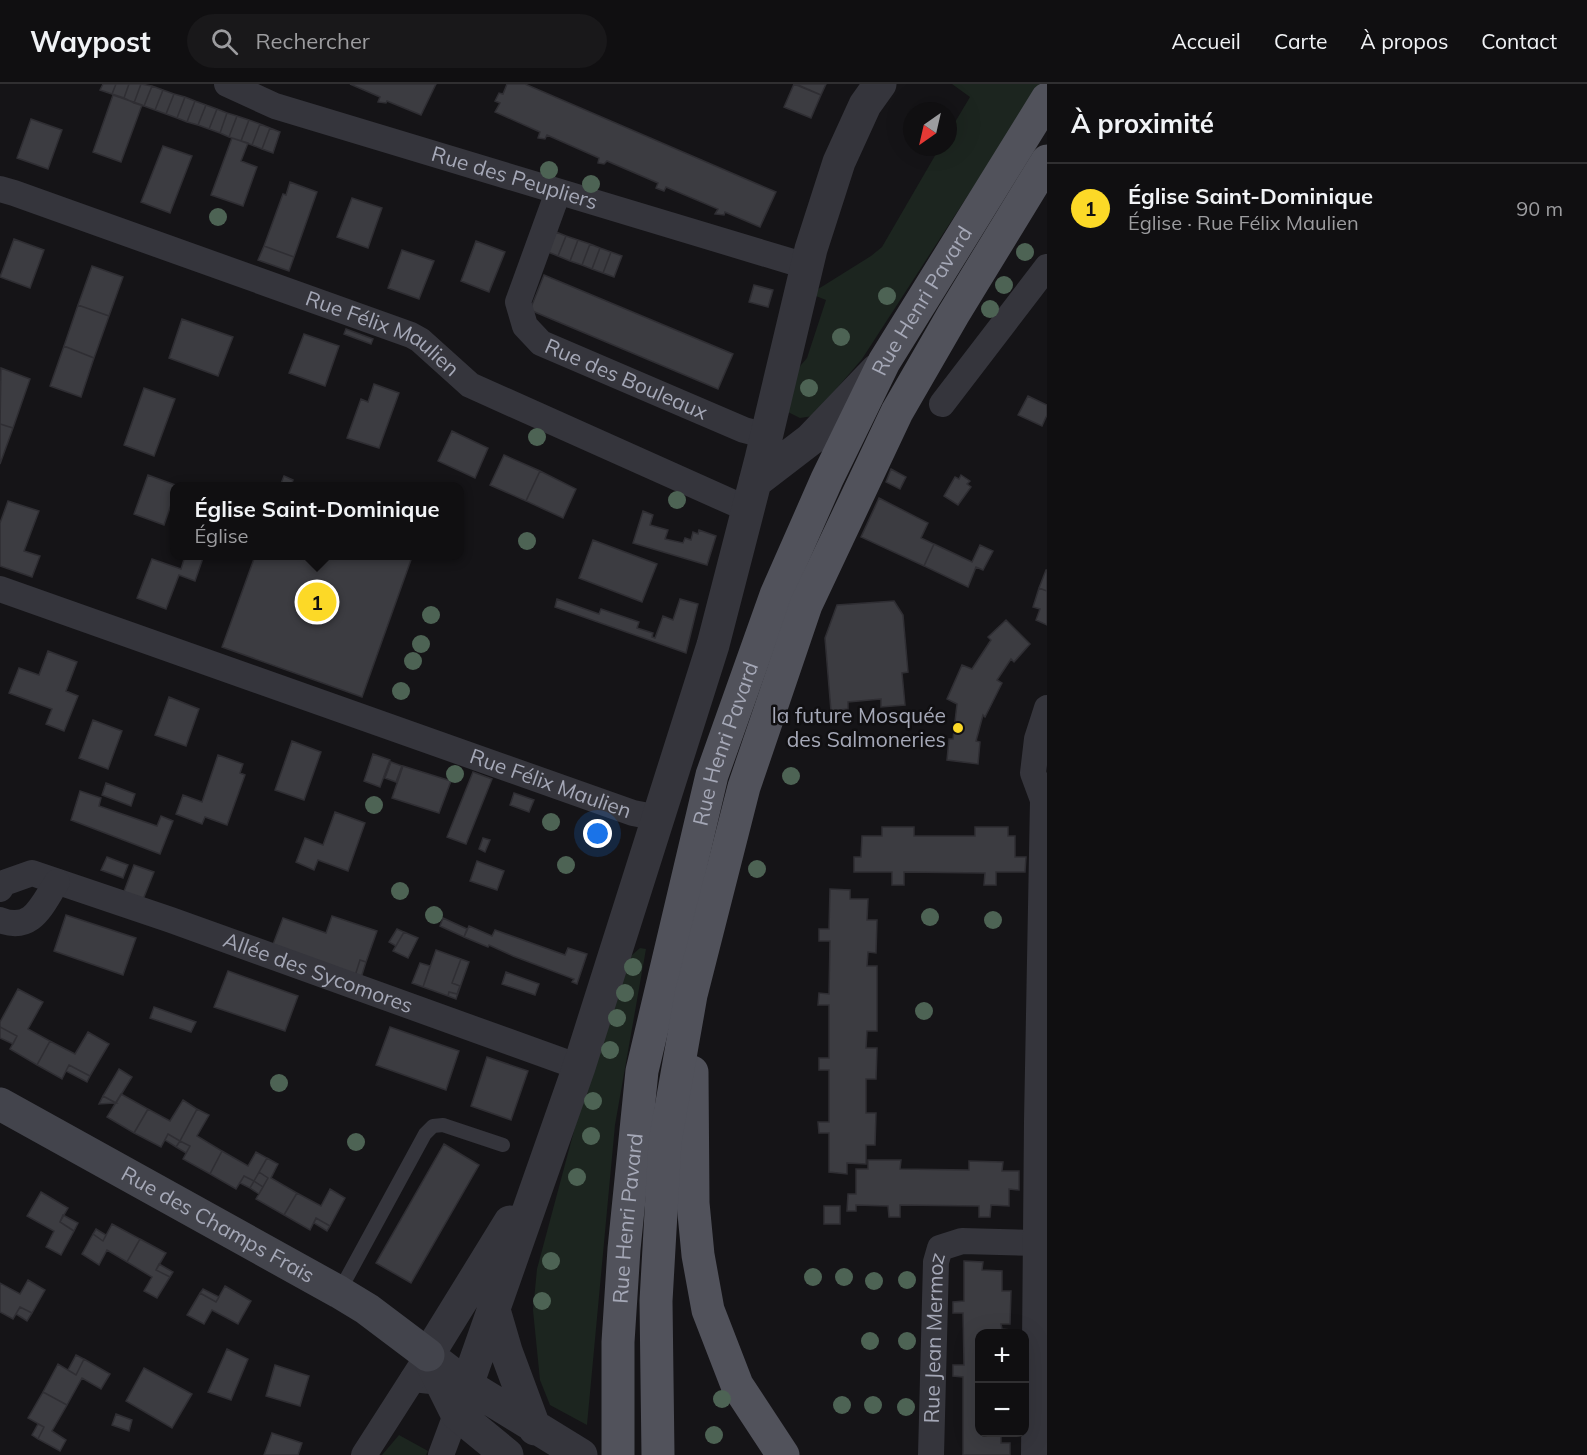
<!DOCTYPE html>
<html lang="fr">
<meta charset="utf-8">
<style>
:root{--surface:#100f11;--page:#19181a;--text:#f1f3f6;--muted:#9c9c9f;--line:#302f31;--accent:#fcd927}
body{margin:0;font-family:Mulish,sans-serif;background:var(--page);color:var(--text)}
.controls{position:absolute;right:18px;bottom:18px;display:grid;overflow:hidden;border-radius:12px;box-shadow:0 6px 24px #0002}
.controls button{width:54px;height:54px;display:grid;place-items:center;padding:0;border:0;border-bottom:2px solid var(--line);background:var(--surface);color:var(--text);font:30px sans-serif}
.compass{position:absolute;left:903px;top:18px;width:54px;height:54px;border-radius:50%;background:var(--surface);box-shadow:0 6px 24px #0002;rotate:214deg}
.you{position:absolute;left:598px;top:750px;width:21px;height:21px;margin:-15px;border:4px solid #fff;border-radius:50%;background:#1a73e8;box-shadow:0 0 0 9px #1a73e833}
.badge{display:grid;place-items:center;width:39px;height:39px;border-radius:50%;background:var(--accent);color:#111;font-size:20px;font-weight:700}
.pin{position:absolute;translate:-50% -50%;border:3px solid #fff;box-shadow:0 2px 6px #0006}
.popup{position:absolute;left:170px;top:398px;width:294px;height:78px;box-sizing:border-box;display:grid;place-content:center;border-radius:12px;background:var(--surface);filter:drop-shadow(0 2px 4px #0005);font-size:20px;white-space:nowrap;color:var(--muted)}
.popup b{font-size:22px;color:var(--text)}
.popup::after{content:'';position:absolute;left:50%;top:100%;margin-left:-12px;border:12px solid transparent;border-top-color:var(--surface)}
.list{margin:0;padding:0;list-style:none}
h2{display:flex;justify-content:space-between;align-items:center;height:78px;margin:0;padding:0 24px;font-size:26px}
h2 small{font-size:20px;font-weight:400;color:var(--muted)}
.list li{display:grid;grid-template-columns:39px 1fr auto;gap:18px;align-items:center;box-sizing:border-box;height:90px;padding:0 24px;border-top:2px solid var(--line)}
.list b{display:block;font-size:22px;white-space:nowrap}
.list p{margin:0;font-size:20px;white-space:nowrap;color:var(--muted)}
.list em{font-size:20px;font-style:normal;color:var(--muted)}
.icon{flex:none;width:33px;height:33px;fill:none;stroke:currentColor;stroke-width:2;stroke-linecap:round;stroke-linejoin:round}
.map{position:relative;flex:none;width:1047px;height:1371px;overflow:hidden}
header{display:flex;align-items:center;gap:36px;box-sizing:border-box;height:84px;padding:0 30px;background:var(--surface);border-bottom:2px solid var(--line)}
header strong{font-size:28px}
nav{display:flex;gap:33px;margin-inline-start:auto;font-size:21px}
.search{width:420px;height:54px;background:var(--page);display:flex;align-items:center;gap:15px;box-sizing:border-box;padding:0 21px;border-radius:33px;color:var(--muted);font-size:22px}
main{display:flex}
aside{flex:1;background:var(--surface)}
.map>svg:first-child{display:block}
</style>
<header>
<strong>Waypost</strong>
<div class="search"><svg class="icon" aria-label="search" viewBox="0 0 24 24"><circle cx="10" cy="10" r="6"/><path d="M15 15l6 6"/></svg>Rechercher</div>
<nav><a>Accueil</a><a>Carte</a><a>À propos</a><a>Contact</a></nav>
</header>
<main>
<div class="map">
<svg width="1047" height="1371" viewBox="0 0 1047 1371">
<rect width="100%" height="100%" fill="#151417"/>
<!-- green -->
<path fill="#1c251f" d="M952,0h88l-178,275 -49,57 -13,2 -12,-6 7,-40 12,-14 19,-58 -10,-4 -1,-5 56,-35 11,-9 58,-100h8v-13l22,-37z
M640,864l6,1 -31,176 -28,300 -37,-20 -10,-25 -7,-70 4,-41 72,-269 15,-38z
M399,1351l29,16 -2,4h-44z"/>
<!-- building -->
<path fill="#3c3c41" stroke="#2f2e33" stroke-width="1.5" d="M103,0h13l-4,10 -12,-4z
M116,0h13l-5,14 -12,-4z
M129,0h12l-7,19 -10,-5z
M141,0l11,2 -8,20 -10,-3z
M350,0h86l-15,31 -34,-14 -1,2 -8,-1 2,-5z
M507,0h18l251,108 -16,35 -35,-15 -1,3 -9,-1 3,-5 -52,-22 -2,4 -8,-3 2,-5 -51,-22 -3,3 -6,-1 1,-5 -52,-23 -2,4 -7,-1 2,-6 -45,-20 5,-9 -5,-2 4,-8 4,1z
M794,0l27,11 -10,23 -27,-11z
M796,0h30l-5,11z
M152,2l11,4 -8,20 -11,-4z
M163,6l11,4 -8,20 -11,-4z
M174,10l11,3 -8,21 -11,-4z
M113,11l29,10 -21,57 -28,-10z
M185,13l10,4 -8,21 -10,-4z
M195,17l11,4 -8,20 -11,-3z
M206,21l11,4 -8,20 -11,-4z
M217,25l10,4 -7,20 -11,-4z
M227,29l10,3 -8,21 -9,-4z
M237,32l12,4 -8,21 -12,-4z
M31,35l31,11 -14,39 -31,-11z
M249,36l11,4 -8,21 -11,-4z
M260,40l10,4 -8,21 -10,-4z
M270,44l10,4 -7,21 -11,-4z
M232,54l16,5 -7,18 16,6 -14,39 -32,-11z
M163,62l29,10 -22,57 -29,-11z
M290,98l27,10 -23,65 -30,-11 19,-52 3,1z
M352,114l30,10 -14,40 -31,-11z
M556,148l10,4 -8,20 -10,-4z
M566,152l12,4 -8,21 -12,-5z
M14,155l30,11 -14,38 -30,-11z
M578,156l12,4 -8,21 -12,-4z
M476,157l29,11 -16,40 -28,-11z
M590,160l10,4 -8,21 -10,-4z
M264,162l30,11 -5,14 -31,-11z
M600,164l11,4 -8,21 -11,-4z
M402,166l32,11 -15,38 -31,-11z
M611,168l11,4 -8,21 -11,-4z
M92,182l31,11 -14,39 -31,-11z
M544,191l189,79 -15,35 -188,-79z
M754,201l19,5 -5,17 -19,-5z
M78,221l31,11 -15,42 -30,-12z
M182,235l51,18 -15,39 -49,-18z
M346,245l27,10 -2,5 -27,-10z
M304,250l35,12 -14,40 -36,-13z
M64,262l30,12 -13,39 -31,-11z
M1,284l29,11 -17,49 -13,-4z
M374,300l25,9 -20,55 -32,-10 14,-39 7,3z
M144,304l31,11 -21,57 -30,-11z
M1028,312l19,9v10l-5,11 -24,-11z
M0,340l13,4 -13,36z
M452,347l36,17 -13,30 -37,-17z
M504,371l36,16 -14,30 -36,-16z
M891,385l15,8 -6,12 -14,-7z
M540,387l36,18 -13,29 -37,-17z
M148,391l30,11h-4v10l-10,29 -30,-11z
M961,391l9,6 -3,3 4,3 -13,18 -14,-9 11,-19 4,2z
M284,392l9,4 -2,6h-11z
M879,414l49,25 -7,15 13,6 -10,22 -63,-29z
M8,417l31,10 -15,40 16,5 -8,21 -32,-11v-43z
M643,427l10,4 -3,10 18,5 -3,9 18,4 2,-5 6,2 2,-8 5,2 1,-4 17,6 -9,29 -74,-22z
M593,456l64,24 -15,38 -63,-24z
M934,460l38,18 8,-17 13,6 -10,19 -7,-3 -8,20 -44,-21z
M185,472l18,2 -8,23 -16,-6 -13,34 -29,-11 15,-39 29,10z
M255,472l157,1 -50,140 -140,-50z
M1046,486h1v21l-8,-3z
M1039,504l8,3v34l-11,-5 4,-11 -7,-2z
M557,515l42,15 2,-5 38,13 -2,6 16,5 -1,4 3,1 8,-22 10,4 7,-21 18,5 -12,49 -131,-46z
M894,517l9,14 5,57 -6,1 3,32 -24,2v-8l-33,3v7l-17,2 -6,-73 12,-33z
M1006,536l24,24 -16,18 -3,-3 -14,21 5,3 -17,34 -2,-2 -7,26 4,1 -2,22 -31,-4 2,-21h4l4,-35 -10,-5 15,-34 10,4 19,-29 -3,-3z
M48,567l29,11 -11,29 12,5 -14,35 -18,-7 6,-15 -43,-16 10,-25 20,7z
M169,613l30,12 -13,37 -31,-11z
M93,636l29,11 -14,38 -29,-11z
M292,657l29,11 -17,48 -29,-10z
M373,670l17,6 -10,27 -16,-6z
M218,671l25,9 -3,9 5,2 -18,50 -22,-8 -3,7 -26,-10 7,-19 19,7z
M391,678l11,4 -6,16 -11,-4z
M403,682l48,15 -12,32 -47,-15z
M473,688l19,7 -26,65 -19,-7z
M106,699l29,11 -4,12 -29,-11z
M80,707l21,7 -2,8 58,20 4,-10 12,5 -13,33 -89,-34z
M514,709l20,7 -5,12 -19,-7z
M335,728l30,11 -17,48 -30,-11 -4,10 -18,-8 9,-24 18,7z
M882,743h32v9h61v-9h33v9h7v21h11l-1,15h-29v13h-12l1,-12 -81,-1v13h-12v-13h-38v-15h7l1,-21h20z
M483,754l7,2 -5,12 -6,-3z
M107,773l21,8 -5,13 -22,-8z
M477,777l27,10 -7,19 -27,-9z
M134,781l20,7 -12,30 -19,-8z
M830,805l20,1v9h18l-1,21h10l-1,33 -8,-1 -1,14h10v65h-10l-1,17h11l-1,31h-10v34h10l-1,32h-9v19l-19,-1v11l-18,-2v-39h-10l-1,-11h11v-52h-10v-12h10v-53h-11l1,-12 10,1 1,-53h-11v-12h10z
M66,831l70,23 -13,37 -69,-24z
M332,832l45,15 -11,31 -6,-2 -5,16 -83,-29 11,-29 43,15z
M443,834l24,11 -3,8 -24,-11z
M469,842l23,10 3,-6 70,25 3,-7 19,6 -10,30 -5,-2 2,-3 -61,-23 -24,-11 -1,2 -24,-10z
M397,845l7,3 -8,14 -7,-4z
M404,848l14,6 -10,20 -15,-7z
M436,866l25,9 -9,24 8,3 -3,8 -8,-2 -1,4 -25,-9z
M461,875l8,3 -13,37 -8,-3 1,-4 8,2 3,-8 -8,-3z
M360,876l6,2 -5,16 -6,-2z
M420,879l10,3 -7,21 -11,-4z
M228,887l70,25 -13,35 -71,-24z
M506,888l33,12 -4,11 -33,-11z
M18,905l25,13 -15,27 22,12 -13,24 -27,-16 7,-13 -17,-9v-5z
M154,923l42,15 -5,10 -41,-14z
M0,943l17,9 -4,8 -13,-6z
M390,943l69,24 -13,39 -70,-25z
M88,948l21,12 -19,32 -21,-11 -7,14 -25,-14 13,-24 25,13z
M487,973l41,14 -17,49 -40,-14z
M69,981l21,11 -3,6 -21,-11z
M119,985l13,8 -16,26 -13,-7z
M121,1010l27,15 -14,24 -27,-16z
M103,1012l13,7 -17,1z
M183,1016l14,9 -17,32 -12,-7 -7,13 -27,-14 14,-24 22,12z
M197,1025l12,6 -12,21 25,15 -12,23 -27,-15 7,-13 -10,-5z
M168,1050l12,7 -4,6 -11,-7z
M180,1057l10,5 -4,7 -10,-6z
M444,1060l35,21 -68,118 -35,-20z
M222,1067l26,15 8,-14 11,6 -13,23 -10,-5 -8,13 -26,-15z
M267,1074l11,6 -7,14 26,15 -13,22 -28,-16 12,-21 -9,-6z
M868,1076h33l-1,9 69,1v-9l34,1 -1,9h17v19l-10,-1v17l-18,-1 -1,12h-11v-11l-79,-1v12h-11l-1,-11 -32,-1v6h-9l1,-17h8v-25h12z
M259,1088l9,6 -5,9 -9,-6z
M244,1092l10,5 -4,7 -10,-5z
M254,1097l9,6 -4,7 -9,-6z
M330,1105l15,9 -15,28 -14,-8 -6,12 -26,-15 13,-22 24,13z
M41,1108l27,16 -8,14 14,9 -13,24 -15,-8 8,-16 -27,-15z
M824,1122h16v18h-16z
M63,1131l15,8 -4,8 -14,-9z
M316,1134l14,8 -3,5 -13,-8z
M112,1140l28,15 -13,23 -20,-12 -8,15 -17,-11 11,-20 10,7z
M96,1145l10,6 -3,6 -10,-7z
M140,1155l26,14 -10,17 14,7 -13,21 -13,-7 8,-14 -25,-15z
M964,1177l19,1 -1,8 20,1v20h9l-1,33h-9l1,5 8,1v4h-30v98h21v11h9v12h-47v-78l-10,-1v-11h11l-1,-52h-10v-11l11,-1z
M159,1180l14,8 -3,5 -14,-7z
M28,1196l17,10 -13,23 -12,-6 -7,12 -13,-7v-29l20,11z
M225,1202l26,15 -13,23 -26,-14 -8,14 -17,-9 13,-22 16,9z
M203,1205l16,8 -3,5 -16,-9z
M20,1223l12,6 -5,8 -11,-7z
M227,1265l21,10 -17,41 -23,-8z
M76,1271l8,4 -8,16 -8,-5z
M84,1275l26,15 -9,15 -19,-11 -15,27 -24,-13 15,-28 18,11z
M275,1281l34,11 -9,30 -34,-10z
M144,1284l48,26 -20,34 -46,-27z
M43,1308l24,13 -15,26 14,9 -6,11 -22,-12 6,-12 -16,-9z
M116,1330l16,6 -3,11 -17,-6z
M38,1340l6,3 -6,12 -6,-4z
M272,1349l30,10 -4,12h-34z"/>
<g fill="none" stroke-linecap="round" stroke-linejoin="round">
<!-- service -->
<path stroke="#35353c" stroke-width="14" d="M339,1208l86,-158 8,-8 10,-1 60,20"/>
<!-- minor -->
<g stroke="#35353c" stroke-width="26">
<path id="s1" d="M227,0l48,22 531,160"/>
<path id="s2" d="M0,105l14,4 397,142 9,5 50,45 266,119 12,3"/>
<path id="s3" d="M558,108l-40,110 7,24 16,17 203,87 23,6"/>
<path d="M942,320l105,-137"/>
<path id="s4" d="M0,505l633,224 26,5"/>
<path id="s5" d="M0,805l4,-6 28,-10 139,47 408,147"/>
<path d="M0,836c33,13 42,-16 57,-38"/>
<path d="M413,1295l54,6 -26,70"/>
<path d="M364,1371l57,-89"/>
<path id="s6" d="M931,1371l5,-193 4,-14 22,-7 75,2"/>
<path d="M1034,1371l3,-333 6,-322 -10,-27 4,-34 10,-31"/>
</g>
<!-- tertiary -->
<path stroke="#35353c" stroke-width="33" d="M755,398l56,-43 66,-69
M494,1226l12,41 29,78
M428,1271l82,-133
M428,1271l39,30 114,70
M431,1278l26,52 50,41
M467,1301l112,-318 134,-422 48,-186 50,-210 28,-87 26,-57 15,-21"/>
<!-- secondary -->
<path stroke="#43444c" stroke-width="33" id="s7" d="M0,1020l339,188 28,17 61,46"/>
<!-- primary -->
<g stroke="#51525b" stroke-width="33">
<path d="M692,988l1,131 5,52 10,55 29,75 46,70"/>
<path id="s8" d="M618,1371v-113l6,-93 18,-178 70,-296 64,-180 51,-116 57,-117 163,-263"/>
<path d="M658,1371l-2,-154 9,-159 26,-147 53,-208 62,-182 91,-193 56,-97 94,-154"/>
</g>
</g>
<!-- trees -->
<g fill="#4d6354">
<circle cx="549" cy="86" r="9"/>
<circle cx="591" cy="100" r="9"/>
<circle cx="218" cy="133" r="9"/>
<circle cx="1025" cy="168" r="9"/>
<circle cx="1004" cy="201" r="9"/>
<circle cx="887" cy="212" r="9"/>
<circle cx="990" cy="225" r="9"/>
<circle cx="841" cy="253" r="9"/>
<circle cx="809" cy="304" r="9"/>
<circle cx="537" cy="353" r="9"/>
<circle cx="677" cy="416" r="9"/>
<circle cx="527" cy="457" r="9"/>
<circle cx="431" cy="531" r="9"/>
<circle cx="421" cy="560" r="9"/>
<circle cx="413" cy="577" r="9"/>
<circle cx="401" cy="607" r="9"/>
<circle cx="455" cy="690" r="9"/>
<circle cx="791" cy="692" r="9"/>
<circle cx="374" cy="721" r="9"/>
<circle cx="551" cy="738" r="9"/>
<circle cx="566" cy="781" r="9"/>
<circle cx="757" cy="785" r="9"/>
<circle cx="400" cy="807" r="9"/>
<circle cx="434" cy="831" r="9"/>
<circle cx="930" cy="833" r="9"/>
<circle cx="993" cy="836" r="9"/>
<circle cx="633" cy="883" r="9"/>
<circle cx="625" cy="909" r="9"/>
<circle cx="924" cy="927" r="9"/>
<circle cx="617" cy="934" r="9"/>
<circle cx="610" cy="966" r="9"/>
<circle cx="279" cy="999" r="9"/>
<circle cx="593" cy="1017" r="9"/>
<circle cx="591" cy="1052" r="9"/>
<circle cx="356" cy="1058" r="9"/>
<circle cx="577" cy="1093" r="9"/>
<circle cx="551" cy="1177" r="9"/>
<circle cx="813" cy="1193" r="9"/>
<circle cx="844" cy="1193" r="9"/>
<circle cx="907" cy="1196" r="9"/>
<circle cx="874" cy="1197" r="9"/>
<circle cx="542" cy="1217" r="9"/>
<circle cx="870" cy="1257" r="9"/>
<circle cx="907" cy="1257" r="9"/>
<circle cx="722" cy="1315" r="9"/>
<circle cx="842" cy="1321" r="9"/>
<circle cx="873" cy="1321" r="9"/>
<circle cx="906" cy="1323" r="9"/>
<circle cx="714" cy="1351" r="9"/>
</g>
<!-- markers -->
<circle fill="#fcd927" stroke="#100f11" stroke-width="2" cx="958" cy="644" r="6"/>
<g text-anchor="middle" stroke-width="5" stroke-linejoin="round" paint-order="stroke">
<!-- street labels -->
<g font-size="21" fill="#a5a8b7" stroke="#100f11">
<text dy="7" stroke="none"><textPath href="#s1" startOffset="303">Rue des Peupliers</textPath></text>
<text dy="7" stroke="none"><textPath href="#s8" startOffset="1209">Rue Henri Pavard</textPath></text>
<text dy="7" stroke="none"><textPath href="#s2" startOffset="410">Rue Félix Maulien</textPath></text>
<text dy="7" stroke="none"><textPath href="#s3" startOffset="258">Rue des Bouleaux</textPath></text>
<text dy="7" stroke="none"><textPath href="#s8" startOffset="723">Rue Henri Pavard</textPath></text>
<text dy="7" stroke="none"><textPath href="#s4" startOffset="584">Rue Félix Maulien</textPath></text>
<text dy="7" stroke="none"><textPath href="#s5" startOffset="340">Allée des Sycomores</textPath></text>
<text dy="7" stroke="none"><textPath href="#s8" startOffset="237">Rue Henri Pavard</textPath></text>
<text dy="7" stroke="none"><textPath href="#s7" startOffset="249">Rue des Champs Frais</textPath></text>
<text dy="7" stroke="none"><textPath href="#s6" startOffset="117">Rue Jean Mermoz</textPath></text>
</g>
<!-- poi labels -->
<g font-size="21" fill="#a5a8b7" stroke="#100f11" text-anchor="end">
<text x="946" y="639">la future Mosquée<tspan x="946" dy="24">des Salmoneries</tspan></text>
</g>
</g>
</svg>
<div class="controls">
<button>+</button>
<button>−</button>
</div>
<svg class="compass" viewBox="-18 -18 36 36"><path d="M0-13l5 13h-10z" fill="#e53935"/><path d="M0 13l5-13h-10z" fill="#9c9c9f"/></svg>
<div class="you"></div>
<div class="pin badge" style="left:317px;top:518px">1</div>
<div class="popup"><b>Église Saint-Dominique</b>Église</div>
</div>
<aside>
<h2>À proximité<small></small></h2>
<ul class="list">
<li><span class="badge">1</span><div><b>Église Saint-Dominique</b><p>Église · Rue Félix Maulien</p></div><em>90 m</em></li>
</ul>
</aside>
</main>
